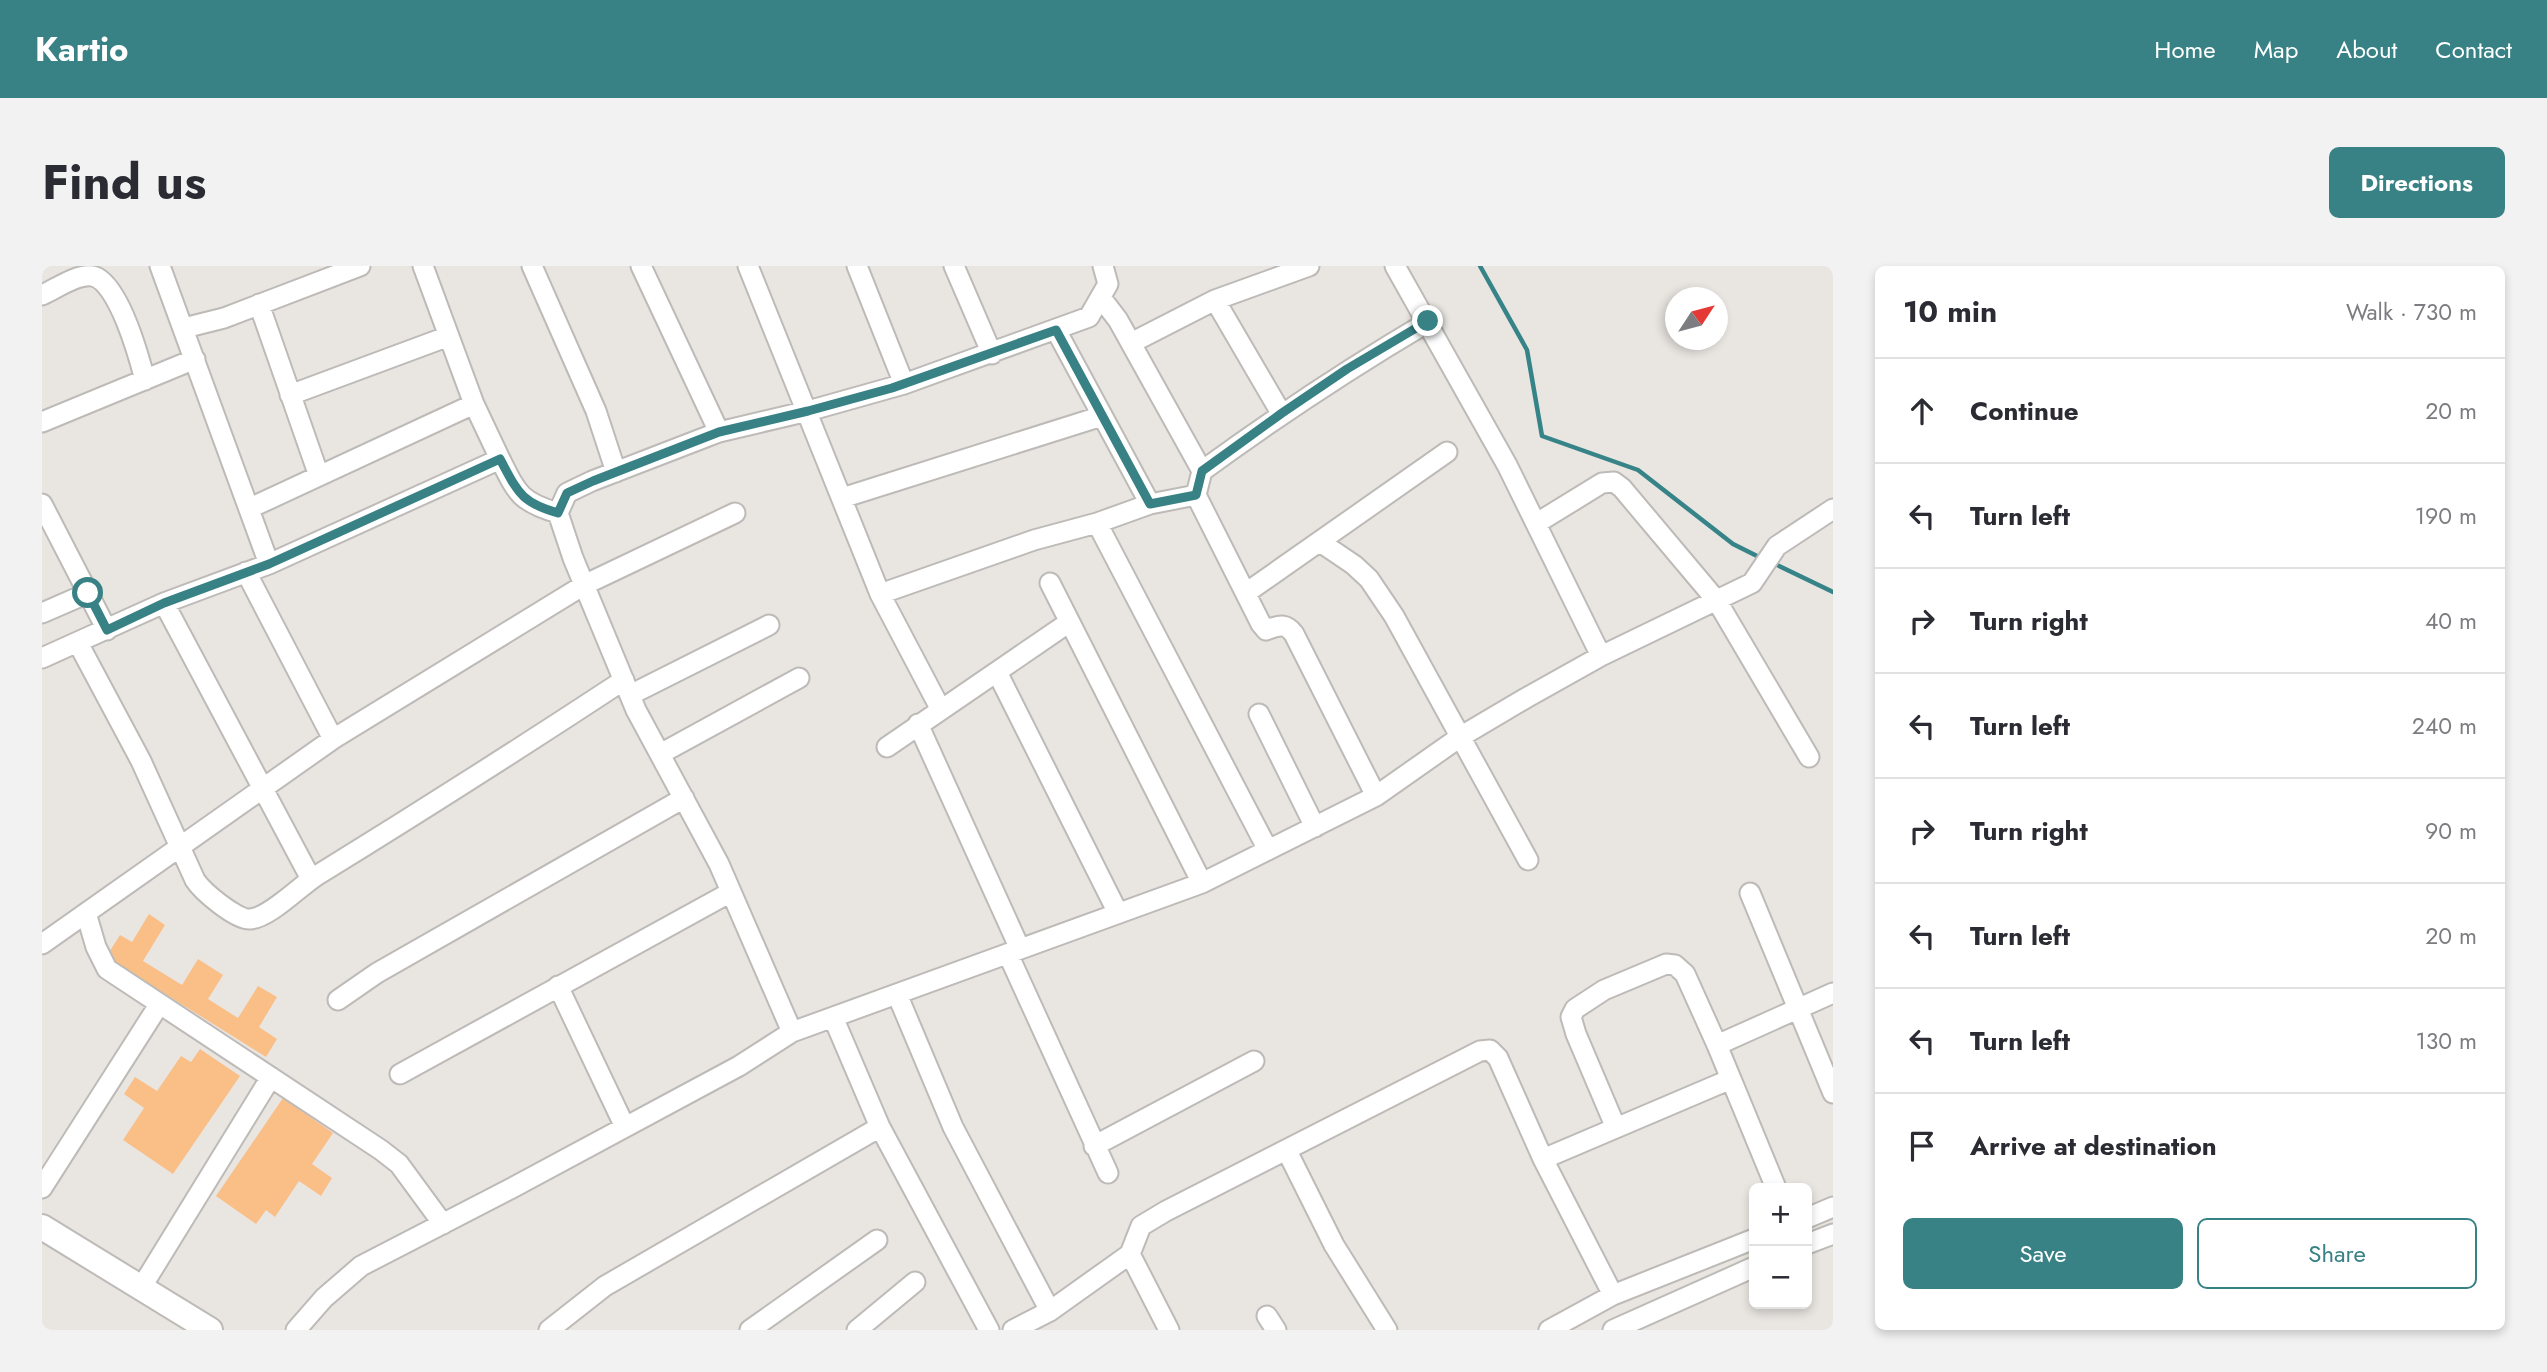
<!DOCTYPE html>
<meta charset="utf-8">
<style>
:root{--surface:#fff;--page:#f2f2f3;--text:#2b2b33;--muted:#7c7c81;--line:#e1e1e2;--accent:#388185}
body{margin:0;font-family:Jost,sans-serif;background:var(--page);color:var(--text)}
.controls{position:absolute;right:21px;bottom:21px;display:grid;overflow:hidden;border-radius:10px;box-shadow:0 4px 10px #0003}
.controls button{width:63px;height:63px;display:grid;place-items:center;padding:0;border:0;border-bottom:2px solid var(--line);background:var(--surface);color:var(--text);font:35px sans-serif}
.compass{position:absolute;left:1623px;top:21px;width:63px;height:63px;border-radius:50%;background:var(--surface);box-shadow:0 4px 10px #0003;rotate:54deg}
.stop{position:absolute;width:21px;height:21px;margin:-16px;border:5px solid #388185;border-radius:50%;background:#fff}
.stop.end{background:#388185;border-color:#fff;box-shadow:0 2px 7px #0008}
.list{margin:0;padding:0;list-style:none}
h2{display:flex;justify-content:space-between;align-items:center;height:91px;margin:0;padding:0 28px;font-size:30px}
h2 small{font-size:23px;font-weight:400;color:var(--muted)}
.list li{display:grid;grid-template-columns:46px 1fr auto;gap:21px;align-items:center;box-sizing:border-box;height:105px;padding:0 28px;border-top:2px solid var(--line)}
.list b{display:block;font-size:26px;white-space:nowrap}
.list em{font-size:23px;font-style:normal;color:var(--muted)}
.actions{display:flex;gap:14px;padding:21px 28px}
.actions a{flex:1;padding:16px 0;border:2px solid var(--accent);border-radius:10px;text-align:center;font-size:24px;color:var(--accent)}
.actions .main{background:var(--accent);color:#fff}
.icon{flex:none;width:38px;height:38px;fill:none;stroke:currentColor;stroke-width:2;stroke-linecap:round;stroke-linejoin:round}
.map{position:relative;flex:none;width:1791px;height:1064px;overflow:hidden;border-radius:10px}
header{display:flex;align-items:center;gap:42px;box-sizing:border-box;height:98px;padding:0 35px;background:var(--accent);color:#fff}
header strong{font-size:33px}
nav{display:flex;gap:38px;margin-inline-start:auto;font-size:24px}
.intro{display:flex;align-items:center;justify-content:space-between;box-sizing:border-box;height:168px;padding:0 42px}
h1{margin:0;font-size:49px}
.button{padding:18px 32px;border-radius:10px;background:var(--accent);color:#fff;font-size:24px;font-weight:700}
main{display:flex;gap:42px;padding:0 42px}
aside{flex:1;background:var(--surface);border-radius:10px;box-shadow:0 4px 10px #0003}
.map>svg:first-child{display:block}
</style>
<header>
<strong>Kartio</strong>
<nav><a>Home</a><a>Map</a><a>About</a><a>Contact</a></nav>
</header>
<div class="intro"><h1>Find us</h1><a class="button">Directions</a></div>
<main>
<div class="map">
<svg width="1791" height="1064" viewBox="0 0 1791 1064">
<rect width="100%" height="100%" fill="#e9e6e2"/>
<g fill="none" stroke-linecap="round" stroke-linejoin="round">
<!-- stream -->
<path stroke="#378488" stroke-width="4.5" d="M1438,0l47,84 15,86 96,34 95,74 30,15
M1729,296l62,30"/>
</g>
<!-- building -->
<path fill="#fabe87" d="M107,648l16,11 -22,36 39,24 16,-26 25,16 -15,24 30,19 20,-32 19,11 -18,30 18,12 -11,18 -160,-100 14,-22 12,7z
M158,783l40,27 -67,98 -50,-34 21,-32 -20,-14 11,-17 22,14 24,-35 10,6z
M241,832l50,35 -21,31 20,14 -11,18 -22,-15 -24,36 -9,-7 -10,14 -40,-28z"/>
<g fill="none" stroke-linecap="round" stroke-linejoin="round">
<defs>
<path id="minor" d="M490,0l64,145 20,61
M599,0l78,166
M706,0l132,328 60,114
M815,0l47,118
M912,0l38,88
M1353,0l112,199 94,191
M0,29c14,-6 34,-21 50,-19 26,4 47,81 53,104
M1060,33l16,21 84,151 -6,24 65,129 5,6c12,-4 19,-8 28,4l82,162
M1173,34l66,113
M217,38l60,172
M142,62l40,-10 136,-52
M1014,64l94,174
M1089,77l84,-43 94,-34
M248,129l159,-59
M0,156l153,-63
M458,193c17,34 20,43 58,54
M1160,205c74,-54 148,-103 226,-149
M800,232l260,-82
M0,238l65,126
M208,242l224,-104
M1055,257l171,327
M1495,257l65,-40 12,-1 8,6 95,113 92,156
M1278,276l34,23 15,14 25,37 134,244
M227,298l231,-105 -26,-55 -51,-138
M204,306l87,167
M1008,317l152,300
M1204,327l201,-141
M838,328l154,-54 63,-17 53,-19 46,-9
M122,337l147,276
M0,347l46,-20
M36,377l63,118 54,119c7,11 41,40 55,39 19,-1 49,-32 66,-43 104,-64 206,-129 308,-196
M0,392l122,-55 105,-39 -109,-298
M955,406l121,241
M588,429l139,-70
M1217,448l56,113
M876,458l102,225
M845,481l181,-124
M618,488l139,-76
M1708,627l83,200
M44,647l10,34 11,22 274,181 18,14 44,60
M0,678l291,-205 251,-154 151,-72
M966,688l100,219
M516,720l67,141
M855,728l56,133 97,184
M296,734l39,-27 307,-175
M791,751l47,110 109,203
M750,766l410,-149 174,-87 84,-59 66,-39 75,-42 151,-73 25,-37 56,-37
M358,808l331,-182
M1689,813l45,109
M1574,862l-40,-94 -5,-17 4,-8 29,-19 62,-26 9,1 10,9 32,71
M1052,880l160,-85
M1245,885l47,94 53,85
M1501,893l70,136
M0,922l113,-177 3,-8
M1765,952l26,-11
M1765,978l26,-10
M1088,988l39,76
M99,1022l130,-211
M1225,1050l9,14
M254,1064l28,-32 37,-32 151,-78 227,-122 53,-34 -73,-168 -83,-154 -63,-152 -15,-45 9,-20 25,-12 127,-49 89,-21 96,-27 185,-67 19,-33 -5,-18
M507,1064l56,-44 275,-159
M708,1064l127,-90
M815,1064l58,-48
M971,1064l37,-19 80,-57 11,-28 25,-15 314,-160 10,-1 8,8 45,101 188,-80 -14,-34 116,-52
M1507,1064l64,-35 141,-56
M1571,1064l141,-63"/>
<path id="major" d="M0,961l168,103"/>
</defs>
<!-- minor casing -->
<use href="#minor" stroke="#bdbab7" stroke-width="23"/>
<!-- major casing -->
<use href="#major" stroke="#bdbab7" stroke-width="28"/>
<!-- minor -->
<use href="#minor" stroke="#fff" stroke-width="19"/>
<!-- major -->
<use href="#major" stroke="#fff" stroke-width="24"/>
</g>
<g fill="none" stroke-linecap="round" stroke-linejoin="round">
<!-- route -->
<path stroke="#388185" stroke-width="9" d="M46,327l19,37 57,-27 105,-39 231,-105c18,33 20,43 58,54l9,-20 26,-12 126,-49 89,-21 84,-23 164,-58 94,174 46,-9 6,-24 80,-58 65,-44 81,-48"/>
</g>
</svg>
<div class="controls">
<button>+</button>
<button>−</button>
</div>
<svg class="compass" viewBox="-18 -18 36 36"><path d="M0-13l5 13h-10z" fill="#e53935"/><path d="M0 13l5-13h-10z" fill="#7c7c81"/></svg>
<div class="stop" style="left:46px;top:327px"></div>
<div class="stop end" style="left:1386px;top:55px"></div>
</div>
<aside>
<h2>10 min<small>Walk · 730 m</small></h2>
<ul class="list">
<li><svg class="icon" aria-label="ahead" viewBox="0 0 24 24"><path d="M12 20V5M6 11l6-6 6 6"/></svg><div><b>Continue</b></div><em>20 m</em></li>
<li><svg class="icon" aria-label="left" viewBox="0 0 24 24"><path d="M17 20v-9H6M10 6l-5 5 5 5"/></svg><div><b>Turn left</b></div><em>190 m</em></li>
<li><svg class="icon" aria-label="right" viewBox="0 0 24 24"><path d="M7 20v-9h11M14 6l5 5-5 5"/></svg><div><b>Turn right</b></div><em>40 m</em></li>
<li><svg class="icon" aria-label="left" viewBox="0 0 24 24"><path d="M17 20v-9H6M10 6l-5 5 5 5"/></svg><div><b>Turn left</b></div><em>240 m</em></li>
<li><svg class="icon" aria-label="right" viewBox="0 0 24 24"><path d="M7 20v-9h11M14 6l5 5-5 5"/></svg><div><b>Turn right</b></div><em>90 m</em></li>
<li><svg class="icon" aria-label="left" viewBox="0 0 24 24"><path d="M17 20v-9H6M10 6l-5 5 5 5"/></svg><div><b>Turn left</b></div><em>20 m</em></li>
<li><svg class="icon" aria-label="left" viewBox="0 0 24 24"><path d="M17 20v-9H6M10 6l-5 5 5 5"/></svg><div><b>Turn left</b></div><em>130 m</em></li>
<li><svg class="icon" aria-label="arrive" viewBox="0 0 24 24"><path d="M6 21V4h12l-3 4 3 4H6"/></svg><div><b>Arrive at destination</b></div></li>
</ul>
<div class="actions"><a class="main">Save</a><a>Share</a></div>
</aside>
</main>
